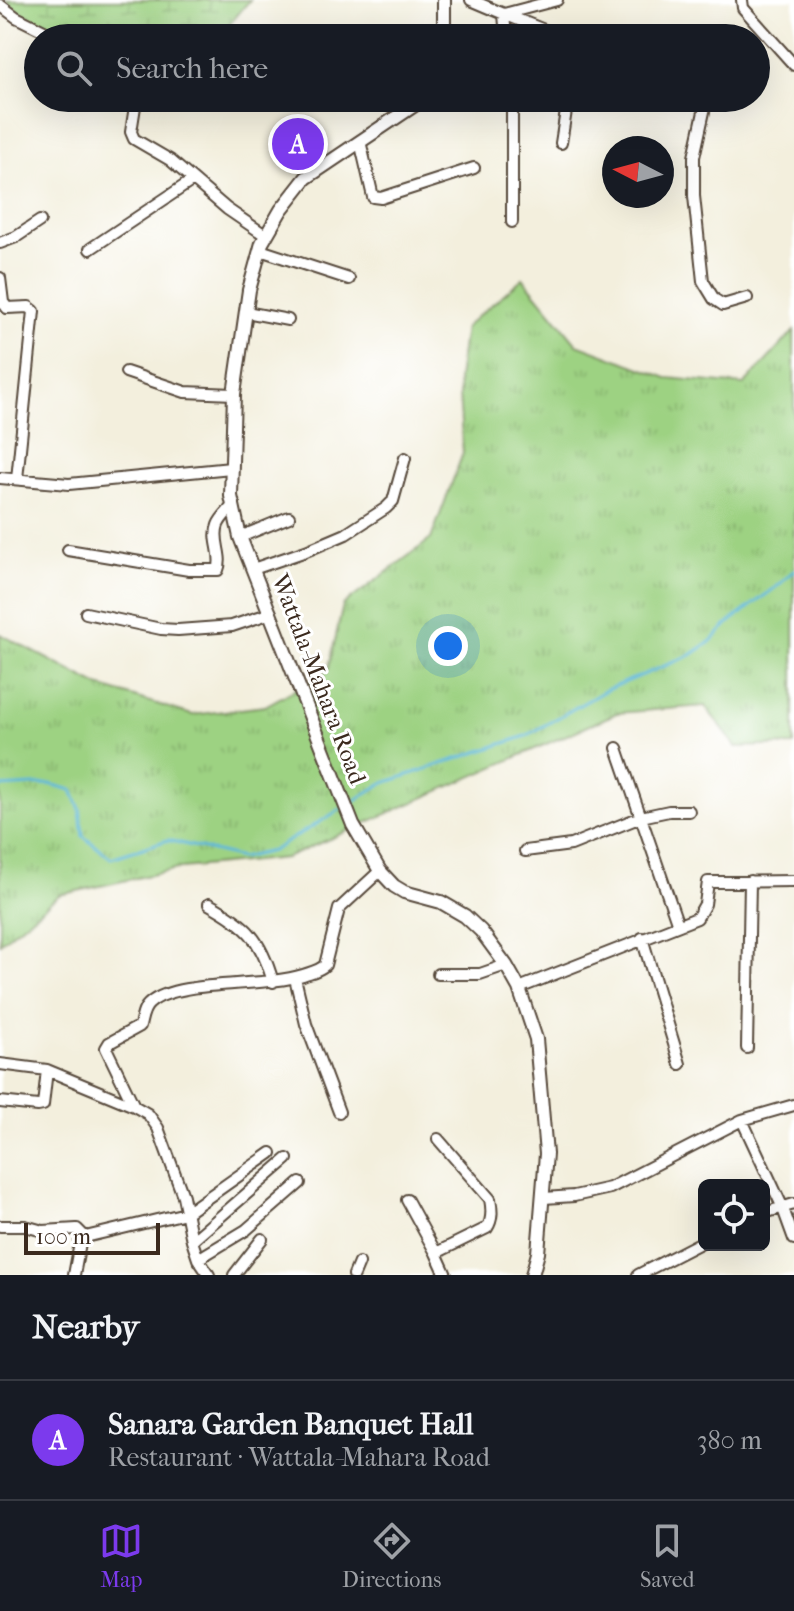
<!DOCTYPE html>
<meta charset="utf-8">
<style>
:root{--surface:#171b24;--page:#242831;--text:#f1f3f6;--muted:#9ea1a6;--line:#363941;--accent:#7c3aed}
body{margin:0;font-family:"IM FELL French Canon",serif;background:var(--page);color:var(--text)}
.controls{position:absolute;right:24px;bottom:24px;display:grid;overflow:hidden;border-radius:12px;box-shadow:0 8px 32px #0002}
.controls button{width:72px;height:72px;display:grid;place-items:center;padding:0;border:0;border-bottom:2px solid var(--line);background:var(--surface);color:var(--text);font:40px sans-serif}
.compass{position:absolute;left:602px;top:136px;width:72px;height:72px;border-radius:50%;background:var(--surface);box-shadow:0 8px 32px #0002;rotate:276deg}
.scale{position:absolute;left:24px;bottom:20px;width:136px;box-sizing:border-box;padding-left:8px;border:4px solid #3b2a1e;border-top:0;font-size:22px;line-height:28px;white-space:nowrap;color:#3b2a1e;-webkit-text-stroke:6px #fff;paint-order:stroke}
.you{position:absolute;left:448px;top:646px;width:28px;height:28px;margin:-20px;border:6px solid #fff;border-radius:50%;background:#1a73e8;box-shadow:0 0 0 12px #1a73e833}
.badge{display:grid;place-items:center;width:52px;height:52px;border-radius:50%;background:var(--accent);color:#fff;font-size:26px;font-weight:700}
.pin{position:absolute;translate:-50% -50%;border:4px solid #fff;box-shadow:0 2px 8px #0006}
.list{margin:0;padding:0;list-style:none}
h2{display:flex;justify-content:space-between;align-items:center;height:104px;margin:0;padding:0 32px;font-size:34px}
h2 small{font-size:26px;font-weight:400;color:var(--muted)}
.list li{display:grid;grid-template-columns:52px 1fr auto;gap:24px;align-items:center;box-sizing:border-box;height:120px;padding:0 32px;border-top:2px solid var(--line)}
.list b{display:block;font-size:30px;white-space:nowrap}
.list p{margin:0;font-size:26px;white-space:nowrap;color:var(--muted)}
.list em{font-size:26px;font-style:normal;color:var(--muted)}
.icon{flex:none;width:44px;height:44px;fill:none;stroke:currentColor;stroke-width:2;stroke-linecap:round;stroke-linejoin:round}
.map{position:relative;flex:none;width:794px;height:1275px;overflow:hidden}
.search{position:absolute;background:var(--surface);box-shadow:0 8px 32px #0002;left:24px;right:24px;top:24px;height:88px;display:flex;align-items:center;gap:20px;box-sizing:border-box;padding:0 28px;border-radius:44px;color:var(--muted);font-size:30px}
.sheet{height:224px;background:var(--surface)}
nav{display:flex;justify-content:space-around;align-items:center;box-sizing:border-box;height:112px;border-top:2px solid var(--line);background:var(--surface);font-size:22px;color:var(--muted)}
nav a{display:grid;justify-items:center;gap:4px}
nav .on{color:var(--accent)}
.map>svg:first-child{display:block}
</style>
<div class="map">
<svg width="794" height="1275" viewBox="0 0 794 1275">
<defs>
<pattern id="grass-tufts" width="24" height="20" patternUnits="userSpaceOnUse" patternTransform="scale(2)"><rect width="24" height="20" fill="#9dd282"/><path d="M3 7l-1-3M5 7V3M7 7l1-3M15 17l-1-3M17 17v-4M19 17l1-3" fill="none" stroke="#88b470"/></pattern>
<pattern id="wetland-marsh" width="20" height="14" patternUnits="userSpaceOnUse" patternTransform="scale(2)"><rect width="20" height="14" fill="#9dd282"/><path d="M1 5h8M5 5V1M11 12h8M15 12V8" fill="none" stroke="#88b470"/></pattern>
</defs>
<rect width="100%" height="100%" fill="#fff"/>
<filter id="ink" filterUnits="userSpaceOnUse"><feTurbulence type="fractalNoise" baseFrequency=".0125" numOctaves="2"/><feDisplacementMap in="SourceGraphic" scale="16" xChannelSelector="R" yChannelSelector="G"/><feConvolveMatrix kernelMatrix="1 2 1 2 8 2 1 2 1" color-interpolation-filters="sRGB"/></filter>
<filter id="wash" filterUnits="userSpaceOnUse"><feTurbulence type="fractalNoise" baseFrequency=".006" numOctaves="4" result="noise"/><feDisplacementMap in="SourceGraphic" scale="32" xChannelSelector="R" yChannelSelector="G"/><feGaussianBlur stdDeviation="1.8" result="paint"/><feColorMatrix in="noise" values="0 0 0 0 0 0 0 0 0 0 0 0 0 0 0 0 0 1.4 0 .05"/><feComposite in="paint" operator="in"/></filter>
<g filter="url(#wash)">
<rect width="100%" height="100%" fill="#f3efdd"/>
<!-- grass -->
<path fill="url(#grass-tufts)" stroke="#6c7e50" stroke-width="2" d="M523,278l54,66 90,34 77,7 50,-54v414l-58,2 -31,-41 -88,7 -331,145 -104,10 -123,27 -59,48v-309l99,52 93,29 73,-9 63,-35 15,-66 88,-66 32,-86 -5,-74 7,-52z"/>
<!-- wetland -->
<path fill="url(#wetland-marsh)" stroke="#6c7e50" stroke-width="2" d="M5,0h245l-32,38h-142l-56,-26z"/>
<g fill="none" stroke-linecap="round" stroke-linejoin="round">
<!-- stream -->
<path stroke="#5db8db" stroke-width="3" d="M0,787l50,-3 22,6 8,19 3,27 28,22 57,-18 73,18 31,-7 69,-42
M348,805l33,-21 145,-48 80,-46 85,-35 19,-13 21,-21 49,-37 14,-14"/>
</g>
</g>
<g filter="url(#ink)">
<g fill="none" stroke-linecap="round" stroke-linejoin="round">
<defs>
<path id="minor" d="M471,0l33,14 53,-14
M742,0l1,8 51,57
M0,5l16,12 42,21
M506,38l-2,-24 40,16 13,8
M135,98l1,2 -5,32 3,7 36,21 57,49 38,26
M707,98l-13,59v39l9,85 11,18 9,6 24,-7
M360,141l13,56 8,1 93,-30
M561,143l7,-45
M512,222v-124
M0,243l16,-6 24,-16
M90,249l103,-69
M260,250l89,29
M0,278l3,24 4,6 22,-1 5,4 -17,168
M246,312l42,8
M126,372l59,20 49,2
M0,478l69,6 162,-16
M240,537l49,-20
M68,550l121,20h29c6,-14 -6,-30 0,-45 3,-8 11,-14 16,-21
M253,569l53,-18 40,-17 40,-26 7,-7 12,-43
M86,613l75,16 17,1 54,-4 39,-13
M617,748l61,177
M525,851l46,-6 70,-28 28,-6h20
M209,904c38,21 52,35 64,78
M642,938l38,126
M438,974h42l26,-9
M295,978l11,46 33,88
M519,988l178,-70 8,-14 3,-22 86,-1
M747,1048l3,-167
M0,1064l47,6 87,36
M0,1102l38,4 5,-1 4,-35
M742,1120l40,86 12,33
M438,1139l52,60c2,10 3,20 -3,29l-51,25 10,22
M544,1198l30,-2 36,-8 132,-68 52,-15
M407,1200l29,53
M764,1213l30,-9
M0,1226h25l18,5 34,-2 8,8
M192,1241l95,-82
M198,1259l48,-29 54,-47
M74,1275l7,-37 105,-25 85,-60
M209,1275l-11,-16 -6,-18 -9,-45 -25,-68 -10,-14 -14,-8 -28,-58 3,-5 31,-17c2,-8 3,-18 10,-23 27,-24 113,-15 153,-28 8,-3 16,-4 22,-10l14,-56 41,-38
M234,1275l28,-36
M354,1275l5,-12
M638,1275l66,-34"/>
<path id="major" d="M444,38v-38
M425,98l-119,80 -25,32 -19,33 -13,47 -15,104 -3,102 9,41 113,288 27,46 14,15 10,6 37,10 24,14 16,15 25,34 13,23 17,51 10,115 -8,99 -6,22"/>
</defs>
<!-- minor casing -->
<use href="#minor" stroke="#57483b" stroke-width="14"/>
<!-- major casing -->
<use href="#major" stroke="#57483b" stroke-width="16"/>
<!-- minor -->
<use href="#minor" stroke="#fff" stroke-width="10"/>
<!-- major -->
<use href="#major" stroke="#fff" stroke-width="12"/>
</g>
</g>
<g text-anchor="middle" stroke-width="6" stroke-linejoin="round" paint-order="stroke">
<!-- street labels -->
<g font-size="24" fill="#3b2a1e" stroke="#fff">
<text transform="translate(319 679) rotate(69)" y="8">Wattala-Mahara Road</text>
</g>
</g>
</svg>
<div class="controls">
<button><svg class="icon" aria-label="locate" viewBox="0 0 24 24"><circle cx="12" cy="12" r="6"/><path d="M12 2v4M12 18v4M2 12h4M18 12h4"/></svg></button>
</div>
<svg class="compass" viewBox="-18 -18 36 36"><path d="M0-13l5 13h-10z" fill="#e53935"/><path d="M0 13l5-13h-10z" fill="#9ea1a6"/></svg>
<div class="scale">100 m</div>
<div class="you"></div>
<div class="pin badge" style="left:298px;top:144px">A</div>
<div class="search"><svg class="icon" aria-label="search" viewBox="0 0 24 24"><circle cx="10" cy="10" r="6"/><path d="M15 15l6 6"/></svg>Search here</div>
</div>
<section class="sheet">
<h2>Nearby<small></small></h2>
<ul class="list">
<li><span class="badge">A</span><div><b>Sanara Garden Banquet Hall</b><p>Restaurant · Wattala-Mahara Road</p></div><em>380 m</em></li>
</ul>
</section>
<nav>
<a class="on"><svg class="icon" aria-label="map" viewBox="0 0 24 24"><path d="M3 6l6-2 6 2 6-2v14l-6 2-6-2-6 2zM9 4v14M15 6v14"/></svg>Map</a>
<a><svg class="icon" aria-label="directions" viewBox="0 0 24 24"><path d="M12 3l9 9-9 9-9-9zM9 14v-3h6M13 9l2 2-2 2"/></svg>Directions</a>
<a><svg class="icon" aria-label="saved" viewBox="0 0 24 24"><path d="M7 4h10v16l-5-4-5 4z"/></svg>Saved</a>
</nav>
